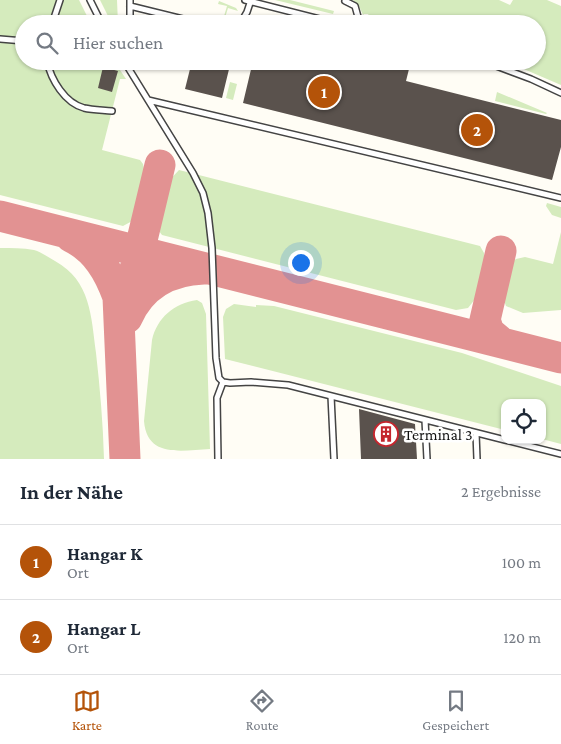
<!DOCTYPE html>
<html lang="de">
<meta charset="utf-8">
<style>
:root{--surface:#fff;--page:#f2f2f3;--text:#1f2937;--muted:#747a83;--line:#e0e1e3;--accent:#b45309}
body{margin:0;font-family:"Crimson Pro",serif;background:var(--page);color:var(--text)}
.controls{position:absolute;right:15px;bottom:15px;display:grid;overflow:hidden;border-radius:10px;box-shadow:0 1px 4px #0004}
.controls button{width:45px;height:45px;display:grid;place-items:center;padding:0;border:0;border-bottom:1px solid var(--line);background:var(--surface);color:var(--text);font:25px sans-serif}
.you{position:absolute;left:300px;top:262px;width:18px;height:18px;margin:-12px;border:4px solid #fff;border-radius:50%;background:#1a73e8;box-shadow:0 0 0 8px #1a73e833}
.badge{display:grid;place-items:center;width:32px;height:32px;border-radius:50%;background:var(--accent);color:#fff;font-size:16px;font-weight:700}
.pin{position:absolute;translate:-50% -50%;border:2px solid #fff;box-shadow:0 1px 5px #0006}
.list{margin:0;padding:0;list-style:none}
h2{display:flex;justify-content:space-between;align-items:center;height:65px;margin:0;padding:0 20px;font-size:21px}
h2 small{font-size:16px;font-weight:400;color:var(--muted)}
.list li{display:grid;grid-template-columns:32px 1fr auto;gap:15px;align-items:center;box-sizing:border-box;height:75px;padding:0 20px;border-top:1px solid var(--line)}
.list b{display:block;font-size:19px;white-space:nowrap}
.list p{margin:0;font-size:16px;white-space:nowrap;color:var(--muted)}
.list em{font-size:16px;font-style:normal;color:var(--muted)}
.icon{flex:none;width:28px;height:28px;fill:none;stroke:currentColor;stroke-width:2;stroke-linecap:round;stroke-linejoin:round}
.map{position:relative;flex:none;width:561px;height:459px;overflow:hidden}
.search{position:absolute;background:var(--surface);box-shadow:0 1px 4px #0004;left:15px;right:15px;top:15px;height:55px;display:flex;align-items:center;gap:12px;box-sizing:border-box;padding:0 18px;border-radius:28px;color:var(--muted);font-size:19px}
.sheet{height:215px;background:var(--surface)}
nav{display:flex;justify-content:space-around;align-items:center;box-sizing:border-box;height:70px;border-top:1px solid var(--line);background:var(--surface);font-size:14px;color:var(--muted)}
nav a{display:grid;justify-items:center;gap:2px}
nav .on{color:var(--accent)}
.map>svg:first-child{display:block}
</style>
<div class="map">
<svg width="561" height="459" viewBox="0 0 561 459">
<rect width="100%" height="100%" fill="#fffdf5"/>
<!-- green -->
<path fill="#d5ebbd" d="M0,0h79l12,24h-67v37h90l12,18h-6l-18,71 38,10 3,4 3,13 -9,37 -3,6 -11,6 -123,-31z
M100,0h17l1,24h-6z
M275,0h15l44,11 -1,3z
M353,0h146l11,5 3,-5h34l14,6v79l-56,-24h32v-37h-165l1,-2 -5,-8h-4l-1,1 -4,-9z
M219,1l17,7 2,3 -10,-3 -4,13 9,3 -20,-1 1,-2 8,2 5,-17 -9,-2z
M230,82l7,2 -4,16 -7,-2z
M497,92l50,21 -1,1 -51,-13z
M179,170l301,76 4,7v8l-8,37 -8,10 -12,2 -294,-75 -6,-8 -1,-4 10,-38z
M547,203l14,4v11l-9,-3 -6,-9z
M561,232v78l-38,3 -17,-7 -3,-8 8,-35 5,-4 9,-2 28,7z
M0,248c11,0 23,0 34,2 7,2 14,7 21,11 36,20 36,55 41,92 4,35 7,70 8,106h-104z
M197,300l5,3 4,11 4,135c-27,1 -63,10 -66,-28l8,-81c5,-22 22,-37 45,-40z
M234,304l22,3v-2l18,1 188,47 99,33v58l-19,-5v-36h-37v27l-280,-71 -2,-42 3,-8z"/>
<g fill="none" stroke-linecap="round" stroke-linejoin="round">
<!-- taxiway -->
<path stroke="#e29292" stroke-width="31" d="M0,216l561,142
M71,237c25,12 38,35 47,60l7,162
M124,315l36,-150
M127,318c14,-32 42,-48 77,-49
M501,342l-12,-10 -4,-12 16,-69"/>
</g>
<!-- building -->
<path fill="#5a524d" d="M192,61h39l-9,37 -37,-9z
M253,61h158l-5,20 155,39v27l-9,33 -309,-77z
M103,67l15,4 -6,21 -14,-4z
M359,409l56,15 2,35h-56z"/>
<g fill="none" stroke-linecap="round" stroke-linejoin="round">
<defs>
<path id="lane" d="M90,0l12,24
M130,0v24
M245,0l94,24
M345,1l10,5 5,18
M130,6l73,18
M52,24l8,-24
M240,24l7,-12 4,-12
M0,39l24,2
M47,61c4,19 18,42 37,47 9,2 19,2 28,3
M124,61l24,39 413,98
M483,61l48,18 30,14
M148,100l45,73 10,20 5,20 4,35 4,110 3,20 4,4 7,1 21,-1 37,3 217,55
M331,396l3,63
M425,420l2,39
M476,433l1,26
M505,440l56,14
M218,459l-1,-61 6,-16"/>
</defs>
<!-- lane casing -->
<use href="#lane" stroke="#444" stroke-width="8"/>
<!-- lane -->
<use href="#lane" stroke="#fff" stroke-width="5"/>
</g>
<!-- icons -->
<defs>
<symbol id="building-ring" viewBox="-11 -11 22 22"><circle r="9.5" fill="#fff" stroke="#c4262e" stroke-width="1.5"/><path d="M-4-6H4V6H1V3H-1V6H-4ZM-2.5-4.3h1.7v1.8h-1.7ZM.8-4.3h1.7v1.8H.8ZM-2.5-1h1.7V.8h-1.7ZM.8-1h1.7V.8H.8Z" fill="#c4262e"/></symbol>
</defs>
<g fill-rule="evenodd">
<use href="#building-ring" x="372" y="420" width="28" height="28"/>
</g>
<g text-anchor="middle" stroke-width="5" stroke-linejoin="round" paint-order="stroke">
<!-- poi labels -->
<g font-size="16" fill="#111" stroke="#fff" text-anchor="start">
<text x="404" y="440">Terminal 3</text>
</g>
</g>
</svg>
<div class="controls">
<button><svg class="icon" aria-label="locate" viewBox="0 0 24 24"><circle cx="12" cy="12" r="6"/><path d="M12 2v4M12 18v4M2 12h4M18 12h4"/></svg></button>
</div>
<div class="you"></div>
<div class="pin badge" style="left:324px;top:92px">1</div>
<div class="pin badge" style="left:477px;top:130px">2</div>
<div class="search"><svg class="icon" aria-label="search" viewBox="0 0 24 24"><circle cx="10" cy="10" r="6"/><path d="M15 15l6 6"/></svg>Hier suchen</div>
</div>
<section class="sheet">
<h2>In der Nähe<small>2 Ergebnisse</small></h2>
<ul class="list">
<li><span class="badge">1</span><div><b>Hangar K</b><p>Ort</p></div><em>100 m</em></li>
<li><span class="badge">2</span><div><b>Hangar L</b><p>Ort</p></div><em>120 m</em></li>
</ul>
</section>
<nav>
<a class="on"><svg class="icon" aria-label="map" viewBox="0 0 24 24"><path d="M3 6l6-2 6 2 6-2v14l-6 2-6-2-6 2zM9 4v14M15 6v14"/></svg>Karte</a>
<a><svg class="icon" aria-label="directions" viewBox="0 0 24 24"><path d="M12 3l9 9-9 9-9-9zM9 14v-3h6M13 9l2 2-2 2"/></svg>Route</a>
<a><svg class="icon" aria-label="saved" viewBox="0 0 24 24"><path d="M7 4h10v16l-5-4-5 4z"/></svg>Gespeichert</a>
</nav>
